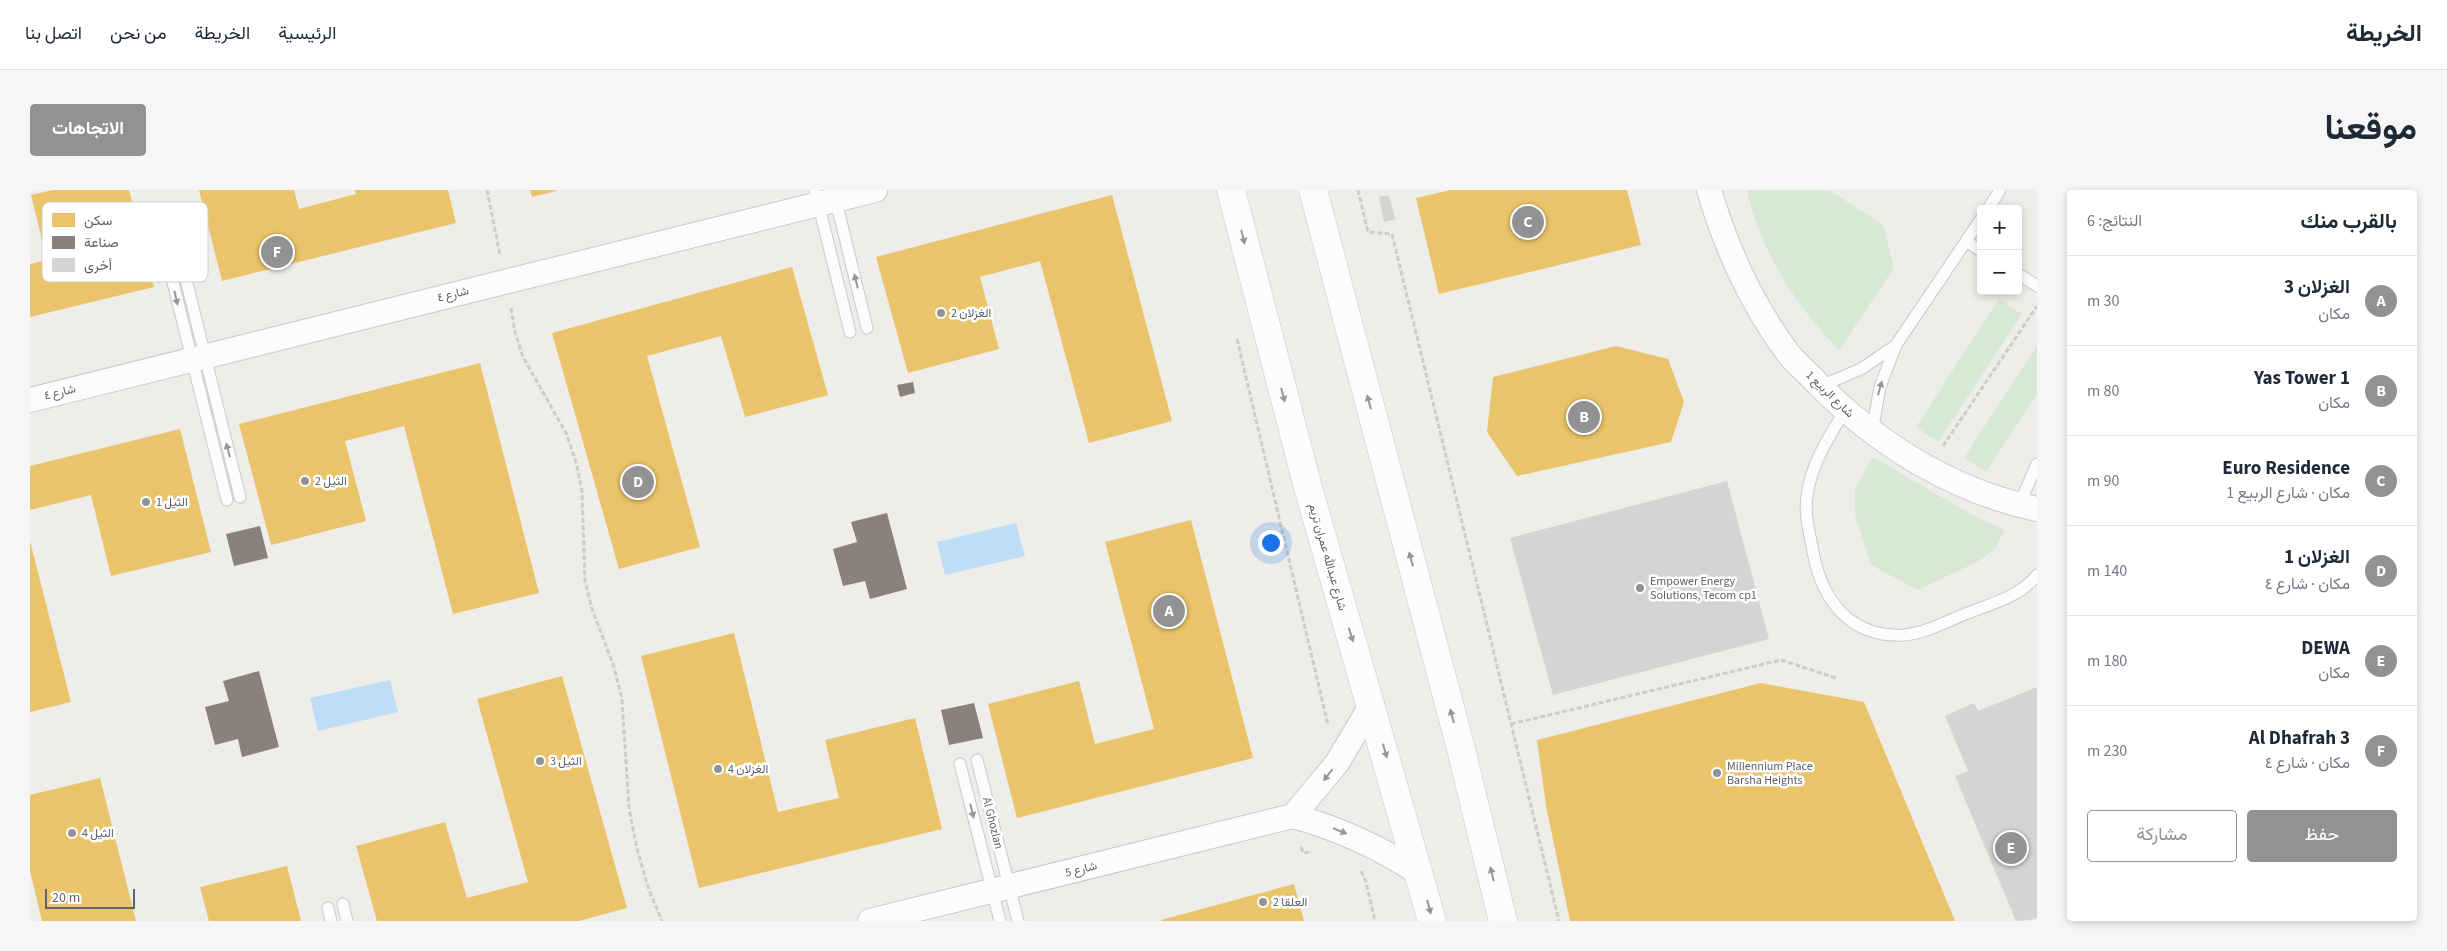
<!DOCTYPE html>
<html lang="ar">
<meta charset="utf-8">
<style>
:root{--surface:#fff;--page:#f6f6f7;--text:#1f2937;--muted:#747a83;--line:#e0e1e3;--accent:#909294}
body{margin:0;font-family:"Source Sans 3",Vazirmatn,sans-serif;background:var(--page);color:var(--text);direction:rtl}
.controls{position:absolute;right:15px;top:15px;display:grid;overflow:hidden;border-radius:5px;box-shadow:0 2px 8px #0003}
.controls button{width:45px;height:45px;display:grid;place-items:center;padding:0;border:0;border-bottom:1px solid var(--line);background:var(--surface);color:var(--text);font:25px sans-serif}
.scale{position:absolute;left:15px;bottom:12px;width:90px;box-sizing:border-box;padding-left:5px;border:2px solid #5e6166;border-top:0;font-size:14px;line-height:18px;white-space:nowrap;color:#5e6166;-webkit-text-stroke:4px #fff;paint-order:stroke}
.you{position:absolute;left:1240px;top:352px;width:18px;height:18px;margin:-12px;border:4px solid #fff;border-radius:50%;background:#1a73e8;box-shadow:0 0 0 8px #1a73e833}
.badge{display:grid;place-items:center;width:32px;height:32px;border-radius:50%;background:var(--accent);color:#fff;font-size:16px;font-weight:700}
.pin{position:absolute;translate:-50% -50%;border:2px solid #fff;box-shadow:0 1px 5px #0006}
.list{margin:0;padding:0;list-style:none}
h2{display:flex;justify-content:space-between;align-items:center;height:65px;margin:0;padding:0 20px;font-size:21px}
h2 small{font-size:16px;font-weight:400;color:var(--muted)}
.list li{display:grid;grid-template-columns:32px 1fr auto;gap:15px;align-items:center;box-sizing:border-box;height:90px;padding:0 20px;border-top:1px solid var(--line)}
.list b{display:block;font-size:19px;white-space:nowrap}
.list p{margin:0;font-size:16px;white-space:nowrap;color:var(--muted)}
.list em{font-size:16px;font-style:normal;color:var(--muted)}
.actions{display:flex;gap:10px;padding:15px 20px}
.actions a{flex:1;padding:11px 0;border:1px solid var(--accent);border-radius:5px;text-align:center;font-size:18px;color:var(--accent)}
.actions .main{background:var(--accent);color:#fff}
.map{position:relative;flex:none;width:2007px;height:731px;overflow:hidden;direction:ltr;border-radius:5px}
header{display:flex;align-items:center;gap:30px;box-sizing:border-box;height:70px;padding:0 25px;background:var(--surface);border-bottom:1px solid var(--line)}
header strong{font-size:24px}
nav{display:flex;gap:28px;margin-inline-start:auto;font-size:18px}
.intro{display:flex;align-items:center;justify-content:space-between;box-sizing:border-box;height:120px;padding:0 30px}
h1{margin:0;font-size:35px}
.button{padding:12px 22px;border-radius:5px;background:var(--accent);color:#fff;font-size:18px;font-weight:700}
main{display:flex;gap:30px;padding:0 30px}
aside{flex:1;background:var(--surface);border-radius:5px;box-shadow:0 2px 8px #0003}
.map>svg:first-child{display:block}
</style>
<header>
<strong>الخريطة</strong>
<nav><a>الرئيسية</a><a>الخريطة</a><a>من نحن</a><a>اتصل بنا</a></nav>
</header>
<div class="intro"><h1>موقعنا</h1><a class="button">الاتجاهات</a></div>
<main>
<aside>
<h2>بالقرب منك<small>النتائج: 6</small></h2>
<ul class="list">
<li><span class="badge">A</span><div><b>الغزلان 3</b><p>مكان</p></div><em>30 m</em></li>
<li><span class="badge">B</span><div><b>Yas Tower 1</b><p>مكان</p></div><em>80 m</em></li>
<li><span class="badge">C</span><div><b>Euro Residence</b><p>مكان · شارع الربيع 1</p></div><em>90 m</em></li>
<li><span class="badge">D</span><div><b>الغزلان 1</b><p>مكان · شارع ٤</p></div><em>140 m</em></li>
<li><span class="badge">E</span><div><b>DEWA</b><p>مكان</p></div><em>180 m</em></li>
<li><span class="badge">F</span><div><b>Al Dhafrah 3</b><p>مكان · شارع ٤</p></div><em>230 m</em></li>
</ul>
<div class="actions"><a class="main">حفظ</a><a>مشاركة</a></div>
</aside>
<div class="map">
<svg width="2007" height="731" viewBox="0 0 2007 731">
<rect width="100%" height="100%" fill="#eeede9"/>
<!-- green -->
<path fill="#d7e9d5" d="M1717,0h82l54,35 11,43 -55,82c-43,-44 -79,-99 -92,-160z
M1969,109l23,15 -84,128 -22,-15z
M2007,156v48l-51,78 -22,-14z
M1843,267l103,60 29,13 -11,20 -17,12 -59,28 -47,-25 -16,-51v-26z"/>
<!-- water -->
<path fill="#beddf6" d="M986,333l9,33 -80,19 -8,-33z
M360,490l8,32 -80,19 -8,-33z"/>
<!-- homes -->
<path fill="#e9c46a" d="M23,0h76l25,97 -124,30v-53l17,-4 -16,-65z
M169,0h95l5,19 57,-15 -1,-4h93l8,33 -234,58z
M500,0h26v1l-24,6z
M1421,0h176l14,55 -202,49 -23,-96z
M1082,5l60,226 -83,22 -49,-182 -60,16 19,72 -91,24 -32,-116z
M762,77l36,128 -83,22 -24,-81 -74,20 53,191 -81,22 -67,-236z
M1586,156l52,13 16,43 -13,40 -154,34 -30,-44 6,-55z
M450,173l59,230 -86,21 -49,-188 -59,15 21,80 -95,24 -32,-121z
M150,239l31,123 -100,24 -20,-81 -61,15v-44z
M1161,330l62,238 -236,60 -29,-114 91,-23 16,63 59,-15 -49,-187z
M0,351l41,161 -41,10z
M704,443l44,179 61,-14 -14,-58 90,-22 27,111 -243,59 -58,-232z
M532,486l65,232 -48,13h-202l-21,-75 89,-24 22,76 61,-16 -51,-183z
M1731,493l103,19 91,219h-385l-24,-115 -9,-66z
M70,588l36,143h-94l-12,-50v-76z
M257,676l14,55h-92l-9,-34z
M1264,694l10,37h-143v-1z"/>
<!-- industry -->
<path fill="#8a817c" d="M883,192l2,11 -15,4 -3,-12z
M857,323l20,76 -37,10 -5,-18 -22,5 -10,-37 24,-7 -6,-20z
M230,336l8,32 -34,8 -8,-32z
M229,481l20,76 -37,10 -4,-18 -23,6 -10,-38 24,-6 -6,-20z
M944,513l9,35 -34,7 -8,-35z"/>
<!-- building -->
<path fill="#d5d4d2" d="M1359,5l6,24 -11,3 -5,-25z
M1697,291l42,158 -216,56 -43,-157z
M2007,497v232l-21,2 -61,-145 13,-5 -23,-55 29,-13 4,8z"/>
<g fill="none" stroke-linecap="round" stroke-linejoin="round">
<defs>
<path id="lane" d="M785,0l35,142
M805,7l32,131
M1958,19l12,-19
M144,41l66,266
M131,44l66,266
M1936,51l15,10
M1988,84l19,12
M1791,196l40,-17 34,-23
M1815,220c-16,27 -34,54 -38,86 -3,19 3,38 6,56 9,48 37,86 91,83 21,-2 42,-13 61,-21 25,-10 55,-17 72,-39
M1842,242l8,-45 16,-42 85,-126
M1989,315l18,-41
M947,570l41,161
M930,574l40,157
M313,714l4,17
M298,718l3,13"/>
<path id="street" d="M1679,0c17,57 43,115 79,163 8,11 20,20 29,30 60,61 135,108 220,126
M0,210l845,-210
M1263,626l44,-53 35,-59
M840,731l423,-105c47,13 87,31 127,58"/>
<path id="secondary" d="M1201,0l76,294 125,437
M1283,0l148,559 42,172"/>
</defs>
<!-- lane casing -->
<use href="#lane" stroke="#cac9c9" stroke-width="13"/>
<!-- street casing -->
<use href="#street" stroke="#cac9c9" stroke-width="26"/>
<!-- secondary casing -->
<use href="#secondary" stroke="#c9c9c9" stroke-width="29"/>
<!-- path -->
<path stroke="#cacecb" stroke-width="3" stroke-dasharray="5 2.5" stroke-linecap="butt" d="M457,0l13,65
M1328,0l10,42 24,2 167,687
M481,118l4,24 8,25 43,76 10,29 6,29 3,90 7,28 22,58 8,32 7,109 8,41 12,41 13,31
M1207,149l91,386
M1913,256l94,-140
M1481,534l270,-64 55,18
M1271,657l2,6 9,-1
M1331,681l5,11 9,39"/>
<!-- lane -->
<use href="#lane" stroke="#fcfcfc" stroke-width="11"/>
<!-- street -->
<use href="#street" stroke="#fcfcfc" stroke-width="24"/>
<!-- secondary -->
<use href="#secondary" stroke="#fcfcfc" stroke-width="28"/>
</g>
<!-- one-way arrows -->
<defs><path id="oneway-solid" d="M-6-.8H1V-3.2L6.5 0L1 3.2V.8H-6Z" transform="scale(1.25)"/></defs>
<g fill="#95979a">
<use href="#oneway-solid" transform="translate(1213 47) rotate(76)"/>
<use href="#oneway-solid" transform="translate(826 91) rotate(-104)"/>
<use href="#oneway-solid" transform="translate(146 108) rotate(77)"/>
<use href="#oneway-solid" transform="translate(1850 198) rotate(-74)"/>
<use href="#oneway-solid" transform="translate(1253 205) rotate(75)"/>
<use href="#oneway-solid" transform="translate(1339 212) rotate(-105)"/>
<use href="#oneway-solid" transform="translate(198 260) rotate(-105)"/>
<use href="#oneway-solid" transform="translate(1381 369) rotate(-105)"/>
<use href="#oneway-solid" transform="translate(1321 445) rotate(73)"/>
<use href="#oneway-solid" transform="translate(1422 526) rotate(-105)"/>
<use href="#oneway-solid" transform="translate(1355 561) rotate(74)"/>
<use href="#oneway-solid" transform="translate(1298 585) rotate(127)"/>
<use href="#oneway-solid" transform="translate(942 621) rotate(76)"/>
<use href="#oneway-solid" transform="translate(1310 641) rotate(22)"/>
<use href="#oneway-solid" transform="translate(1462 684) rotate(-104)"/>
<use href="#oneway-solid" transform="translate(1399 717) rotate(75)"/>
</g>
<!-- markers -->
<g fill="#909294" stroke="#fff" stroke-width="2">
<circle cx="911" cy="123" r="5"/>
<circle cx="275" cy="291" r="5"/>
<circle cx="116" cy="312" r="5"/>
<circle cx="1610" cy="398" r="5"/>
<circle cx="510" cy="571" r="5"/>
<circle cx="688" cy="579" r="5"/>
<circle cx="1687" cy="583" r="5"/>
<circle cx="42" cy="643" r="5"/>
<circle cx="1233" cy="712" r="5"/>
</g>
<g text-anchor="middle" stroke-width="5" stroke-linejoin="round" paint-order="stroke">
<!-- street labels -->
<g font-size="12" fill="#5e6166" stroke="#fff">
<text transform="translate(423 104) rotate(-14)" y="4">شارع ٤</text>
<text transform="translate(30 202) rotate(-14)" y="4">شارع ٤</text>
<text transform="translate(1800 204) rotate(44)" y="4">شارع الربيع 1</text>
<text transform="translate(1298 367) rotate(74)" y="4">شارع عبدالله عمران تريم</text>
<text transform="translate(963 633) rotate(76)" y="4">Al Ghozlan</text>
<text transform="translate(1051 679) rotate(-14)" y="4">شارع 5</text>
</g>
<!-- poi labels -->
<g font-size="12" fill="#5e6166" stroke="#fff" text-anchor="start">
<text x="921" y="127">الغزلان 2</text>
<text x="285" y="295">الثيل 2</text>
<text x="126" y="316">الثيل 1</text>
<text x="1620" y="395">Empower Energy<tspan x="1620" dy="14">Solutions, Tecom cp1</tspan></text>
<text x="520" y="575">الثيل 3</text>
<text x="1697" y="580">Millennium Place<tspan x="1697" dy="14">Barsha Heights</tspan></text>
<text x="698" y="583">الغزلان 4</text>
<text x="52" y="647">الثيل 4</text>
<text x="1243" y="716">العلقا 2</text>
</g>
</g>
<!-- legend -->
<rect x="12" y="12" width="166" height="80" rx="8" fill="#fff" stroke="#cfd0d1" stroke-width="1"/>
<rect x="22" y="23" width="23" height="14" fill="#e9c46a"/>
<rect x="22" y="46" width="23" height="13" fill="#8a817c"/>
<rect x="22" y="68" width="23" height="14" fill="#d5d4d2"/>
<g font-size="14" fill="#5e6166">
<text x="54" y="35">سكن</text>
<text x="54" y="57">صناعة</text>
<text x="54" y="80">أخرى</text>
</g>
</svg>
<div class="controls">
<button>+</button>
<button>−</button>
</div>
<div class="scale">20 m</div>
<div class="you"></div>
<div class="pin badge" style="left:1139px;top:421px">A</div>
<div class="pin badge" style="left:1554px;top:227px">B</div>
<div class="pin badge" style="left:1498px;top:32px">C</div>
<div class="pin badge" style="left:608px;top:292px">D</div>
<div class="pin badge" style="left:1981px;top:658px">E</div>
<div class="pin badge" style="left:247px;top:62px">F</div>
</div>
</main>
